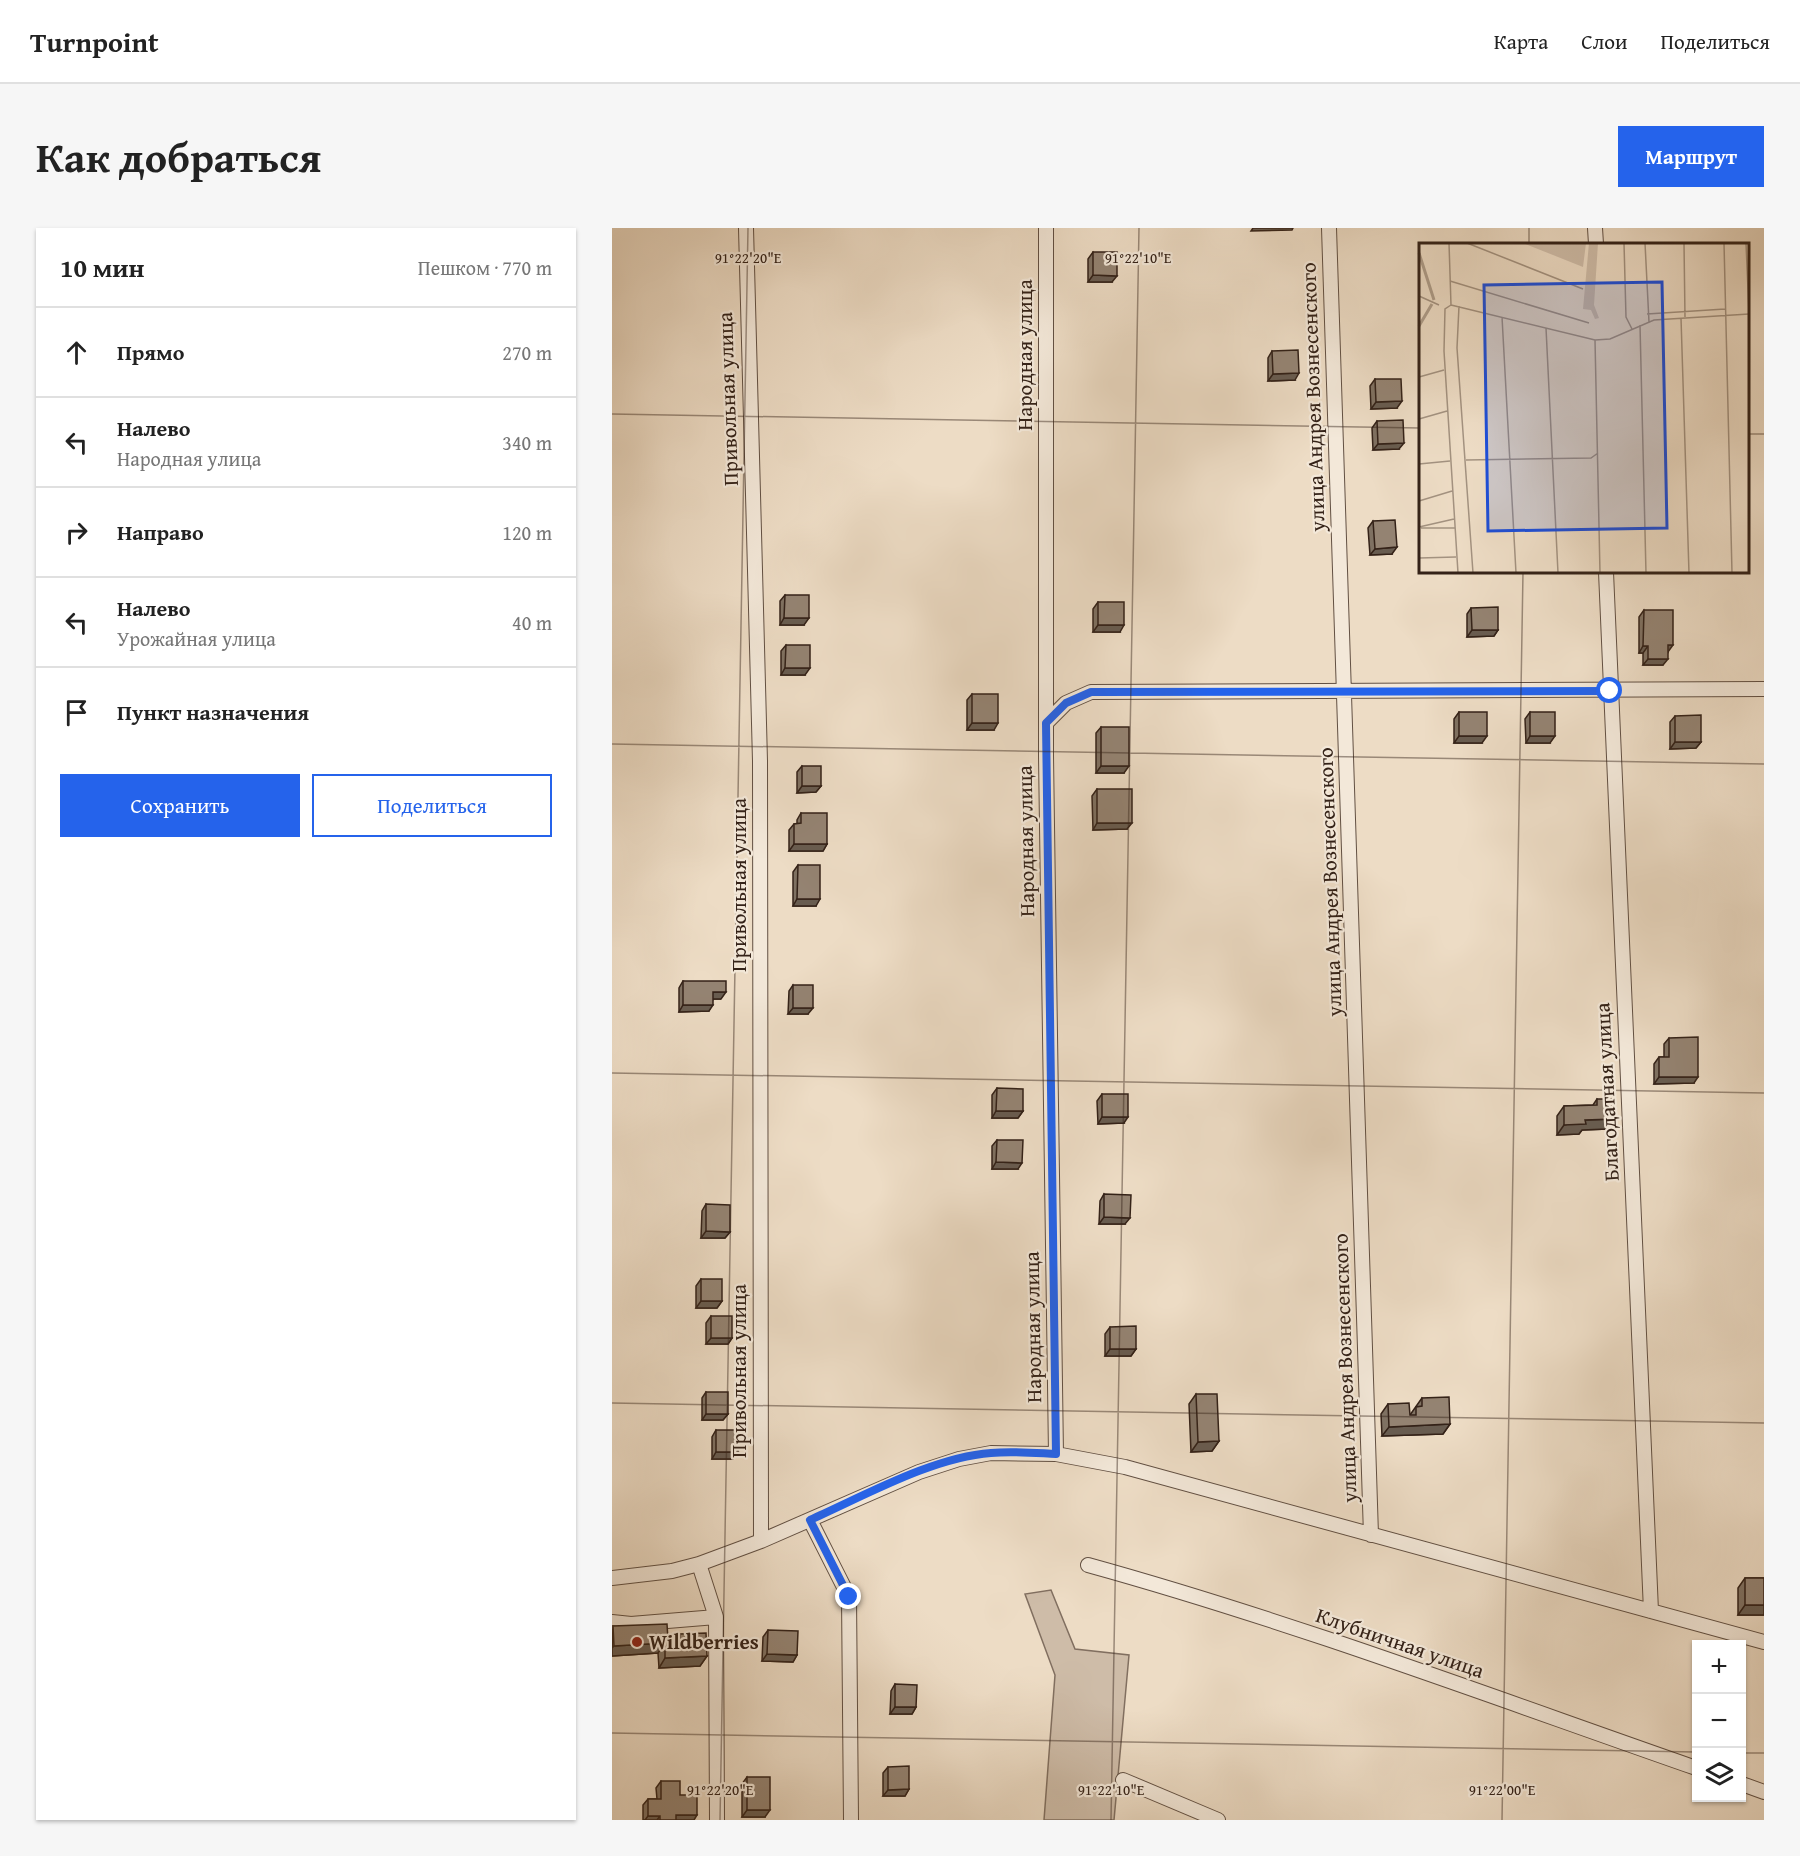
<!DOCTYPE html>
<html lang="ru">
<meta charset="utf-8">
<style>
:root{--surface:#fff;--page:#f6f6f6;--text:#222;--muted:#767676;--line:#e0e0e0;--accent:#2563eb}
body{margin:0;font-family:"Gentium Book Plus",serif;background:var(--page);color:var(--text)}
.controls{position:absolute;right:18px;bottom:18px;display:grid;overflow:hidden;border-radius:0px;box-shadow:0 2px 4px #0004}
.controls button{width:54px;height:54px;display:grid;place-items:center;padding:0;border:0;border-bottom:2px solid var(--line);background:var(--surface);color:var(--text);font:30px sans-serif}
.stop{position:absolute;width:18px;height:18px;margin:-14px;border:4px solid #2563eb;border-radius:50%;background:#fff}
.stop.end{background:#2563eb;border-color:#fff;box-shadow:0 2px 6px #0008}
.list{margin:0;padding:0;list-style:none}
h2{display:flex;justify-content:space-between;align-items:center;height:78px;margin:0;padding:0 24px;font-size:26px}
h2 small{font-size:20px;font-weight:400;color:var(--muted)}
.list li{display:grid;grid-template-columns:39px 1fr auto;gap:18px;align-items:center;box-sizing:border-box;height:90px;padding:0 24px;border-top:2px solid var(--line)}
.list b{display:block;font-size:22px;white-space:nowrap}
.list p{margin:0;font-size:20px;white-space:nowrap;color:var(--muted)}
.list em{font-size:20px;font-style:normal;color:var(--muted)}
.actions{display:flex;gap:12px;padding:18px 24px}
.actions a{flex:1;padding:14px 0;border:2px solid var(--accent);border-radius:0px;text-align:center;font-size:21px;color:var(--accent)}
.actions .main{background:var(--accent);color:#fff}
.icon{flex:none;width:33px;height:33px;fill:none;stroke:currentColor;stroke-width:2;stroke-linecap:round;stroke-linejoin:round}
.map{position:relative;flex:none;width:1152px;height:1592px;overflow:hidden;border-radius:0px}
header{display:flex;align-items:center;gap:36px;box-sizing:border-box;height:84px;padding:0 30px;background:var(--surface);border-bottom:2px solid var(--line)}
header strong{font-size:28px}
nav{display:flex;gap:33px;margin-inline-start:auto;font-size:21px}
.intro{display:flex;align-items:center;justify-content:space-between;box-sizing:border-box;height:144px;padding:0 36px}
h1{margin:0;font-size:42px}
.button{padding:15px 27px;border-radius:0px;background:var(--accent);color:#fff;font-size:21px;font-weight:700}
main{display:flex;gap:36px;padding:0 36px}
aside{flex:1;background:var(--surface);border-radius:0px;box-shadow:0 2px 4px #0004}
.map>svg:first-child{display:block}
</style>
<header>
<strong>Turnpoint</strong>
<nav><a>Карта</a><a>Слои</a><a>Поделиться</a></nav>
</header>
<div class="intro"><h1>Как добраться</h1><a class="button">Маршрут</a></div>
<main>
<aside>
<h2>10 мин<small>Пешком · 770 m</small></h2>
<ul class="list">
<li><svg class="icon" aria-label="ahead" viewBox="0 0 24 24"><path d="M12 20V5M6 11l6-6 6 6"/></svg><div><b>Прямо</b></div><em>270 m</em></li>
<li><svg class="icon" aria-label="left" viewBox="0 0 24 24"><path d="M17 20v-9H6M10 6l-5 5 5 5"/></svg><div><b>Налево</b><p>Народная улица</p></div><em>340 m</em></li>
<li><svg class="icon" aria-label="right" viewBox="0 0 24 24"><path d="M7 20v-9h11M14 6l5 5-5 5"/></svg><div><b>Направо</b></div><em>120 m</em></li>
<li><svg class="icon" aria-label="left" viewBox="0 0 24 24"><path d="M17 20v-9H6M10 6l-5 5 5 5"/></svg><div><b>Налево</b><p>Урожайная улица</p></div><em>40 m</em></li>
<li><svg class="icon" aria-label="arrive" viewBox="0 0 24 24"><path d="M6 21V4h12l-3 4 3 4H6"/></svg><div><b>Пункт назначения</b></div></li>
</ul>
<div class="actions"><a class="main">Сохранить</a><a>Поделиться</a></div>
</aside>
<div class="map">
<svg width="1152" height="1592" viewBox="0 0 1152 1592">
<rect width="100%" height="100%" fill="#eddcc5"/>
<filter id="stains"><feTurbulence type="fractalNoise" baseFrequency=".00333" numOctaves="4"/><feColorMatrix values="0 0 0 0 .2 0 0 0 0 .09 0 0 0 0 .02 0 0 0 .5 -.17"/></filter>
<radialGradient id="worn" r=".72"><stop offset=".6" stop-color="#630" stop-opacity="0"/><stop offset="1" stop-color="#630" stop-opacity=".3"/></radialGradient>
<!-- green -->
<path fill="#cebca8" stroke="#816f60" stroke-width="1.5" d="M439,1362l24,59 54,6 -15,165h-70l11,-145 -30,-81z"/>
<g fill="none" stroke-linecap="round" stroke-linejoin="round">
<defs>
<path id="minor" d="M134,0l14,533 1,780
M434,0v528l10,698
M717,0l42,1307
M983,0l1,16
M994,344l45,1039
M434,495l20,-20 25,-11 673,-3
M198,1292l39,77 2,223
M87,1336l17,53 1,203
M476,1337c206,57 407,133 608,203
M0,1350l60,-7 27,-7 62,-23 158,-69 40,-13 32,-6 65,1 69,13 639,175
M0,1394l19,2 85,-7
M511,1552l95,40
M1130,1556l22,8"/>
</defs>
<!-- minor casing -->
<use href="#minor" stroke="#625043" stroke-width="16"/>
<!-- minor -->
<use href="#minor" stroke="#f3e8d9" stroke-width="14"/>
</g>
<!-- wall -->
<path fill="#7f7162" stroke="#342218" stroke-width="1.5" d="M481,24l19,30h-24v-23z
M660,123l23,29 -27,1v-23z
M763,151l22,29 -26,1 -1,-23z
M765,193l22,28 -26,1 -1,-22z
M761,293l19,33 -22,1 -2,-27z
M173,367l19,30h-24v-24z
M486,374l22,30h-27v-23z
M859,380l27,22 -4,6 -27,1v-23z
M1032,382l24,42 -5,13h-20v-12h-4v-36z
M174,417l19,30h-24v-24z
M360,466l22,36h-27v-30z
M847,484l23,31h-28v-24z
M918,484l20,31h-24l-1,-24z
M1063,488l26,26 -5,6 -26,1v-27z
M489,499l23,46h-28v-40z
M190,538l19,20 -5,6 -19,1v-21z
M485,561l30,40 -34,1 -1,-34z
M189,585l26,31 -4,7h-34v-21l5,-6h3v-4z
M186,637l18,41h-23v-34z
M71,753l38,18h-8l-4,12 -30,1v-24z
M181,757l15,29h-20l1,-23z
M1057,810l25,45 -40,1v-20l5,-7h5v-13z
M385,860l26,23 -5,7h-26v-23z
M490,866l22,29 -26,1 -1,-23z
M985,871l18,20 -7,10 -26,1 -3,4 -22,1v-19l7,-10 29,-1z
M385,912l21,29h-26v-23z
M492,966l21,30h-26l1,-23z
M94,976l24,28 -5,6h-24l1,-27z
M89,1051l21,22 -5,7h-21v-22z
M99,1088l21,22 -4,6h-22v-21z
M498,1099l26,22 -5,7h-26v-22z
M94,1164l22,22 -5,6h-21v-22z
M584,1166l23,47 -7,10 -21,1 -2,-48z
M810,1170l28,26 -7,10 -61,2 -1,-22 7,-10 22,11z
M104,1202l22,22 -5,7h-21v-22z
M1133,1350h19v37h-26v-27z
M1,1398l55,14h8l4,-6 27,22 -7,10 -41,2 -1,-15 -46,3z
M156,1402l29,25 -4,7 -31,-1 1,-24z
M283,1456l21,23 -4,7h-22l1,-23z
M276,1539l21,22 -4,7h-22v-23z
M135,1549l18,40h-23v-33z
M49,1553l19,14 14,25h-51v-15l5,-6h9l-1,-11z"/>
<!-- shaded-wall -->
<path fill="#685c50" stroke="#342218" stroke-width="1.5" d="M641,0h40l-1,2 -41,1z
M481,47l24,1 -5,6h-24z
M687,145l-4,7 -27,1 5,-7z
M790,173l-5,7 -26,1 5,-7z
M792,215l-5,6 -26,1 5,-6z
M785,319l-5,7 -22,1 5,-6z
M172,390h25l-5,7h-24z
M486,397h26l-4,7h-27z
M860,402h26l-4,6 -27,1z
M1056,417h5l-5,7 -5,-1z
M1031,418h5l-5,7h-4z
M1036,431h20l-5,6h-20z
M173,440h25l-5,7h-24z
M360,495h26l-4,7h-27z
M847,508h28l-5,7h-28z
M918,508h25l-5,7h-24z
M1063,514h26l-5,6 -26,1z
M489,538h28l-5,7h-28z
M190,558h19l-5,6 -19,1z
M485,595h35l-5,6 -34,1z
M182,616h33l-4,7h-34z
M185,671h23l-4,7h-23z
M101,764h13l-5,7h-12z
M71,777h30l-4,6 -30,1z
M181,780h20l-5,6h-20z
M1047,849h39l-4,6 -40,1z
M384,883h27l-5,7h-26z
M490,889h26l-4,6 -26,1z
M1003,891l-7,10 -26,1 -3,4 -22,1 7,-10 21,-5z
M384,934l26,1 -4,6h-26z
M492,989l26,1 -5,6h-26z
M94,1003l24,1 -5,6h-24z
M89,1073h21l-5,7h-21z
M99,1110h21l-4,6h-22z
M498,1121h26l-5,7h-26z
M94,1186h22l-5,6h-21z
M838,1196l-7,10 -61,2 7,-9z
M607,1213l-7,10 -21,1 7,-10z
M104,1224h22l-5,7h-21z
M1133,1377h19v10h-26z
M53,1415l-7,10 -46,3v-8l2,-2z
M155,1426l30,1 -4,7 -31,-1z
M95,1428l-7,10 -41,2 6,-10z
M283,1479h21l-4,7h-22z
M297,1561l-4,7h-22l5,-6z
M135,1582h23l-5,7h-23z
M64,1587h21l-3,5h-21z
M36,1588h12l-3,4h-12z"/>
<!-- building -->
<path fill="#948372" stroke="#342218" stroke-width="1.5" d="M481,24h24v24l-24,-1z
M686,122l1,23 -26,1 -1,-23z
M763,151h26l1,22 -26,1z
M791,192l1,23 -26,1 -1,-23z
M783,292l2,27 -22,2 -2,-28z
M173,367h24v23h-25z
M486,374h26v23h-26z
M886,379v23h-26l-1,-22z
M1032,382h29v35h-5v14h-20v-13h-5z
M174,417h24v23h-25z
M360,466h26v29h-26z
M847,484h28v24h-28z
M918,484h25v24h-25z
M1089,487v27h-26v-26z
M489,499h28v39h-28z
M190,538h19v20h-19z
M485,561h35v34h-35z
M189,585h26v31h-33v-20l7,-1z
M186,637h22v34h-23z
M71,753h43v11h-13v13h-30z
M181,757h20v23h-20z
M1086,809v40h-39v-20h10v-19z
M385,860l26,1v22h-27z
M490,866h26v23h-26z
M985,871h17l1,20 -30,1 1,4 -22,1v-19l33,-1z
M385,912h26l-1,23 -26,-1z
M492,966l27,1 -1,23 -26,-1z
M94,976l24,1v27l-24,-1z
M89,1051h21v22h-21z
M99,1088h21v22h-21z
M524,1098v23h-26v-22z
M94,1164h22v22h-22z
M584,1166h21l2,47 -21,1z
M837,1169l1,27 -61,3 -1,-23 21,-1 1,12h6v-8l6,-1v-8z
M104,1202h22v22h-22z
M1133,1350h19v27h-19z
M55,1396l1,16 12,-1v-5l26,-1 1,23 -42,2v-15l-51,3 -1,-20z
M156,1402l30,1 -1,24 -30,-1z
M283,1456l22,1 -1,22h-21z
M297,1538v23l-21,1v-23z
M135,1549h23v33h-23z
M49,1553h19v14h17v20h-21v5h-16v-4h-12v-17h13z"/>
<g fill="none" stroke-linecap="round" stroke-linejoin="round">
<!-- route -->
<path stroke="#2563eb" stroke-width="8" d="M237,1369l-39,-77c54,-24 123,-63 181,-67 22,-2 44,0 65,1l-10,-731 20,-20 25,-11 519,-1"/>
</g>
<!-- ticks -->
<path fill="none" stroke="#342218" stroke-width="1.5" stroke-opacity="0.45" d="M917,16v-16M0,186l808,14M1136,206h16M0,516l1152,20M0,845l1152,20M0,1175l1152,20M0,1505l1084,19M1130,1525h22M108,1592l28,-1592M499,1592l28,-1592M890,1592l21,-1248"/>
<!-- markers -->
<circle fill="#8f2418" stroke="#f3e8d9" stroke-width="2" cx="25" cy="1414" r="6"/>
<g text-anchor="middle" stroke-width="4.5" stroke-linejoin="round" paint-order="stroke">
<!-- street labels -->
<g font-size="21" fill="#342218" stroke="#f3e8d9">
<text transform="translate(413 127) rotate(-90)" y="7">Народная улица</text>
<text transform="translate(701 169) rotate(-92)" y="7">улица Андрея Вознесенского</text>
<text transform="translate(116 171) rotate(-92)" y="7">Привольная улица</text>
<text transform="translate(414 613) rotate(-91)" y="7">Народная улица</text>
<text transform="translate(718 654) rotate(-92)" y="7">улица Андрея Вознесенского</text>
<text transform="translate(127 657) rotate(-90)" y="7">Привольная улица</text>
<text transform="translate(995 864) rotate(-93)" y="7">Благодатная улица</text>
<text transform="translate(421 1099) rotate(-91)" y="7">Народная улица</text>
<text transform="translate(733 1140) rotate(-92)" y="7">улица Андрея Вознесенского</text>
<text transform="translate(127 1143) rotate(-90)" y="7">Привольная улица</text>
<text transform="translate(788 1415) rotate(19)" y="7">Клубничная улица</text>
</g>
<!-- poi labels -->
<g font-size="21" font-weight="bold" fill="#342218" stroke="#f3e8d9" text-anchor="start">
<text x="37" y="1421">Wildberries</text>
</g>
</g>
<!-- overview -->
<g transform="translate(807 15)">
<rect width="330" height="330" fill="#eddcc5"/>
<path d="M104,0h63l-3,24zM170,0h9l-4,62 5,13 -4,1 -4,-9 -8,-1z" fill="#cebca8"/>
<path fill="none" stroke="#ae9d8a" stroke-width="3" d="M0,10l15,47M0,83l13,-22"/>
<path fill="none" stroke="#a39280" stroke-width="1.5" d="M30,0l2,62M48,0l116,46M205,0l2,74 6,12M226,0l4,79M265,0l1,74M305,0l8,330M327,0l3,70M31,38l139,42M0,53l20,9M32,62l144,35 15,-1 44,-19 95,-6M32,62l-6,4 -1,42 14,222M40,63l-2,42 16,225M228,71l78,-5M83,74l14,256M262,75l8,255M221,82l6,248M127,85l12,245M176,97l5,233M0,134l25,-7M0,176l28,-8M47,217l125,-2 7,-5M0,221l31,-3M0,258l33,-10M0,284l35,-8M2,285h34M0,315l37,-1"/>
<path fill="#1d4ed8" fill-opacity="0.15" stroke="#1d4ed8" stroke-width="3" d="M243,39l5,246 -179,3 -4,-246z"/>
<rect width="330" height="330" fill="none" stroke="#342218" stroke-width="3"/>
</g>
<g font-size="15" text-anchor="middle" fill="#342218" stroke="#f3e8d9" stroke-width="4.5" stroke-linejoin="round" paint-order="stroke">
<text x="136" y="35">91°22'20"E</text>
<text x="526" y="35">91°22'10"E</text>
<text x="108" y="1567">91°22'20"E</text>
<text x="499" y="1567">91°22'10"E</text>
<text x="890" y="1567">91°22'00"E</text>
</g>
<rect width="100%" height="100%" filter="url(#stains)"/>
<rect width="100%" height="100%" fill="url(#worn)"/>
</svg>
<div class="controls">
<button>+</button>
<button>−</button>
<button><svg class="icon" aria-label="layers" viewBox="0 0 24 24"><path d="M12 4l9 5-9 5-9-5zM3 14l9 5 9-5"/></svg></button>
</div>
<div class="stop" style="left:998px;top:463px"></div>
<div class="stop end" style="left:237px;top:1369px"></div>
</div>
</main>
